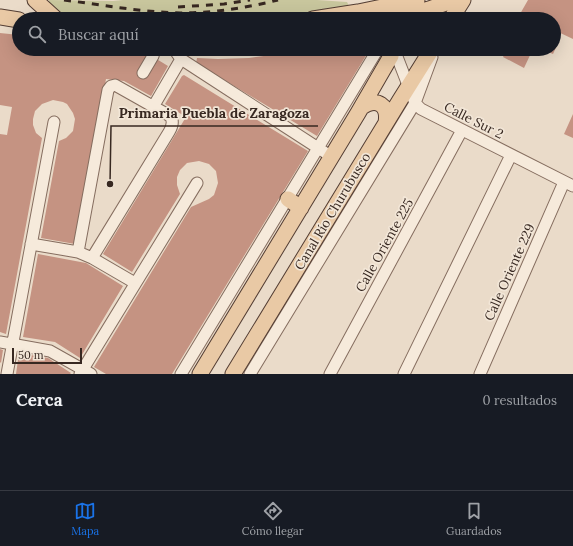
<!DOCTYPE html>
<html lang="es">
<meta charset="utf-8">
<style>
:root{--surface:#171b24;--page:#242831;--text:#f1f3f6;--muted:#9ea1a6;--line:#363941;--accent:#1a73e8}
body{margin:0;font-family:Lora,serif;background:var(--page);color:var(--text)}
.scale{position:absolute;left:12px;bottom:10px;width:70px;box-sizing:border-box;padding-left:4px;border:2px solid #372821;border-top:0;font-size:11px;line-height:14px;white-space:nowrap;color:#372821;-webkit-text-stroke:3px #f2e6d7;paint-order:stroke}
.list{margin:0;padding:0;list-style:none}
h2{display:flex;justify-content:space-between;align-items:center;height:52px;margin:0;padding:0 16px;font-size:17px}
h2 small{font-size:13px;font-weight:400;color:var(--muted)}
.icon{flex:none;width:22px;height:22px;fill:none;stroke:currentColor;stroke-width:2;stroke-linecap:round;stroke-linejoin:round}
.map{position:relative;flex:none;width:573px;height:374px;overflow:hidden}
.search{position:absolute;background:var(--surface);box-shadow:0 4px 16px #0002;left:12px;right:12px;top:12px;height:44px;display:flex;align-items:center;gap:10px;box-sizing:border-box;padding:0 14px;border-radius:22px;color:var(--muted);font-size:15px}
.sheet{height:116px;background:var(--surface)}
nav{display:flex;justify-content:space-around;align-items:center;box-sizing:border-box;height:56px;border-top:1px solid var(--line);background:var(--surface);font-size:11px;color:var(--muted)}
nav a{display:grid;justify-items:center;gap:2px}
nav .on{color:var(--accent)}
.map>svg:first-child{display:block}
</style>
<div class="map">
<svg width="573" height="374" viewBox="0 0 573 374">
<rect width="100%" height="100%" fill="#eadbc9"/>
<!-- green -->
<path fill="#c8c69d" d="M49,0l64,1 10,-1h194l30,2 2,4 -76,13h-187c-15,-2 -28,-2 -37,-15z"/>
<!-- building -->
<path fill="#c59382" d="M528,0h45v39l-19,-9v-11h-23l-11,-5z
M0,33l19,2v14h93l38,6 18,11 -17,30 -27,-15 -18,-2 -31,165 -34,-6 18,-97 7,-3 7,-7 2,-12 -2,-6 -6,-9 -4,-2 -10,-2 -11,4 -7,7 -2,8v6l3,8 6,5 -36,196 -6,-2v-198l7,1 5,-28 -12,-2z
M554,37l6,2 -7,15 -12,-5h13z
M305,49h65l-53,87 -121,-73 1,-5 21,1 31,-1 30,-4z
M507,49h21l4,2 -8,17 -21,-11z
M184,75l124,76 -136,223h-66l-12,-7 97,-160 18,-8 5,-4 4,-12 -2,-12 -7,-7 -10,-3 -12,2 -7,7 -3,7v8l3,9 -48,78 -29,-18 83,-137 -21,-13 17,-28z
M573,114v24l-9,-4z
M38,254l48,9 37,23 -43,72 -25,-16 -32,-5z
M0,349l3,1 -2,13 -1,-1z
M19,353l29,5 23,15 -1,1h-54z"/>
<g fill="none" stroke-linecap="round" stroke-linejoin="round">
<defs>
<path id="minor" d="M174,49l7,10 151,98
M394,49l21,54 6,6 152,77
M143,73l10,-17 2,-7
M153,107l28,-48
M31,244l47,8 14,6 43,25
M78,252l30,-162 3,-4 4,-1 55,31c4,5 2,11 -1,16l-77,126
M0,342l50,9 41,23
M7,374l47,-252
M80,374l117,-191
M181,374l197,-325
M250,374l165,-271 17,-46
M330,374l132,-244
M404,374l107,-219
M480,374l84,-192"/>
<path id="major" d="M35,0l21,19
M0,17l19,3
M313,19l45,-7 59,-12
M388,19l41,-10 26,-9
M451,19l12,-19
M362,107c15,-10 27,-2 24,16
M288,199l13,9
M200,374l158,-261 33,-57 1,-7
M233,374l167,-274 32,-51"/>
</defs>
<!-- minor casing -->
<use href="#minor" stroke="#856d5f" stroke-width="13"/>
<!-- major casing -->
<use href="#major" stroke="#533d33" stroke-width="17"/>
<!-- minor -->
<use href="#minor" stroke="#f6eadb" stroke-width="11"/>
<!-- major -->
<use href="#major" stroke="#e9c9a5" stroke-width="15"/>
<!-- rail -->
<path stroke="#372821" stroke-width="3" stroke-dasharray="7 7" stroke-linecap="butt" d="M64,0c39,5 77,12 116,13 33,0 66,-5 98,-13
M178,7l46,-3 26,-4"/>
</g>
<g text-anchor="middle" stroke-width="3.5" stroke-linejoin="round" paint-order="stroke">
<!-- street labels -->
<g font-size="13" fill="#372821" stroke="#f2e6d7">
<text transform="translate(474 120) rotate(27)" y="5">Calle Sur 2</text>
<text transform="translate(332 211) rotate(-59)" y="5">Canal Río Churubusco</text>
<text transform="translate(384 245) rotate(-61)" y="5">Calle Oriente 225</text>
<text transform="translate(509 272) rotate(-66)" y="5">Calle Oriente 229</text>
</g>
</g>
<!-- callouts -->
<path fill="none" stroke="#372821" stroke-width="1.5" d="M110 184L111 126H318"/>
<circle fill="#372821" stroke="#f2e6d7" stroke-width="1.5" cx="110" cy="184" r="4"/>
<g font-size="14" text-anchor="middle" font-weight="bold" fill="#372821" stroke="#f2e6d7" stroke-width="3.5" stroke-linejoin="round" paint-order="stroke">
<text x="214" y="118">Primaria Puebla de Zaragoza</text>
</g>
</svg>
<div class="scale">50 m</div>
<div class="search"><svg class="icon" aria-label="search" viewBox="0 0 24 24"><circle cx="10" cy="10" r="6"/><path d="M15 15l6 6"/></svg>Buscar aquí</div>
</div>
<section class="sheet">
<h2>Cerca<small>0 resultados</small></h2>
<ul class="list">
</ul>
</section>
<nav>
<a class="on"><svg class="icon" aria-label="map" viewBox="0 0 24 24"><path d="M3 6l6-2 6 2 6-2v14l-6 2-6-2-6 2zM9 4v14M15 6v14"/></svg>Mapa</a>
<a><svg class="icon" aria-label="directions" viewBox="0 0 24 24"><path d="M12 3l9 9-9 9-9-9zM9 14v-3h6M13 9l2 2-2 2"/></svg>Cómo llegar</a>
<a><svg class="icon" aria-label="saved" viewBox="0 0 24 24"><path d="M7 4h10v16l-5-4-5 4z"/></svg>Guardados</a>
</nav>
